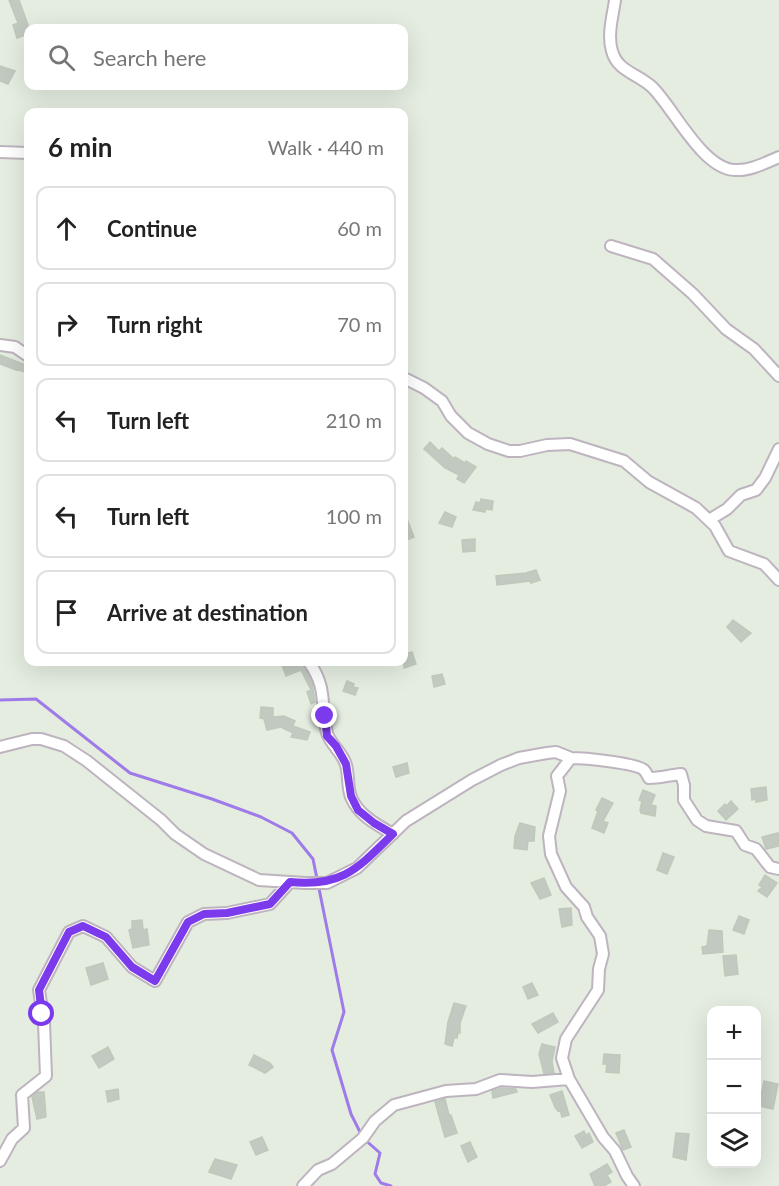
<!DOCTYPE html>
<meta charset="utf-8">
<style>
:root{--surface:#fff;--page:#f6f6f6;--text:#222;--muted:#767676;--line:#e0e0e0}
body{margin:0;font-family:Lato,sans-serif;background:var(--page);color:var(--text)}
.controls{position:absolute;right:18px;bottom:18px;display:grid;overflow:hidden;border-radius:12px;box-shadow:0 6px 24px #0002}
.controls button{width:54px;height:54px;display:grid;place-items:center;padding:0;border:0;border-bottom:2px solid var(--line);background:var(--surface);color:var(--text);font:30px sans-serif}
.stop{position:absolute;width:18px;height:18px;margin:-14px;border:4px solid #7c3aed;border-radius:50%;background:#fff}
.stop.end{background:#7c3aed;border-color:#fff;box-shadow:0 2px 6px #0008}
.list{margin:0;padding:0;list-style:none}
h2{display:flex;justify-content:space-between;align-items:center;height:78px;margin:0;padding:0 24px;font-size:26px}
h2 small{font-size:20px;font-weight:400;color:var(--muted)}
.list li{display:grid;grid-template-columns:39px 1fr auto;gap:18px;align-items:center;box-sizing:border-box;height:84px;margin:0 12px 12px;padding:0 12px;border:2px solid var(--line);border-radius:12px}
.list b{display:block;font-size:22px;white-space:nowrap}
.list em{font-size:20px;font-style:normal;color:var(--muted)}
.icon{flex:none;width:33px;height:33px;fill:none;stroke:currentColor;stroke-width:2;stroke-linecap:round;stroke-linejoin:round}
.map{position:relative;flex:none;width:779px;height:1186px;overflow:hidden}
.search{position:absolute;background:var(--surface);box-shadow:0 6px 24px #0002;left:24px;top:24px;width:384px;height:66px;display:flex;align-items:center;gap:15px;box-sizing:border-box;padding:0 21px;border-radius:12px;color:var(--muted);font-size:22px}
.panel{position:absolute;background:var(--surface);box-shadow:0 6px 24px #0002;left:24px;top:108px;width:384px;height:558px;border-radius:12px}
.map>svg:first-child{display:block}
</style>
<div class="map">
<svg width="779" height="1186" viewBox="0 0 779 1186">
<rect width="100%" height="100%" fill="#e5ede1"/>
<g fill="none" stroke-linecap="round" stroke-linejoin="round">
<!-- stream -->
<path stroke="#9e7be8" stroke-width="3" d="M0,700l36,-1 94,74 82,26 49,18 31,16 21,26 31,153 -12,38 19,64 12,24 17,15 -5,21 6,9 10,3"/>
</g>
<!-- building -->
<path fill="#c2c9c0" stroke="#bec9ba" stroke-width="1.5" d="M9,0h10l9,25v9l-11,4 -4,-13 5,-2z
M0,66l15,5 -7,13 -8,-3z
M0,355l28,11 -3,6 -9,-3v1l-16,-6z
M430,442l9,9 3,-3 12,11 1,-2 10,6 1,-2 10,6 -12,16 -7,-4 2,-4 -14,-7 -21,-19z
M481,499l12,2 -1,9 -7,-1v3l-12,-2 3,-8 4,1z
M404,511l10,26 -10,4z
M445,512l11,5 -4,10 -13,-4z
M475,539v12l-12,1 -1,-12z
M536,570l4,10 -9,3 -1,-2 -33,4 -1,-9 30,-3z
M733,620l18,13 -10,9 -14,-15z
M412,652l4,12 -12,4v-14z
M281,662h21l10,21 3,19 -4,2 -4,-12 4,-2 -10,-20 -15,6z
M442,674l3,10 -11,3 -2,-11z
M347,681l7,3 -1,3 5,1 -3,7 -12,-4z
M261,707l12,1v9l11,-1 11,5 -2,5 17,6 -3,8 -16,-3 2,-4 -12,-6 -14,3 -3,-11 -4,-1z
M407,763l2,10 -13,4 -3,-10z
M766,787l1,13 -11,2v-3l-4,1 -1,-11z
M643,790l12,5 -4,10 5,1 -1,10 -14,-3 -1,-3 2,-9 -3,-1z
M602,798l11,5 -10,18 5,2 -4,10 -12,-5 6,-17 -2,-1z
M731,801l7,8 -12,11 -8,-9 7,-7 2,2z
M520,823l15,4 -1,14h-6l-1,9 -13,-2 1,-12z
M778,833l1,13 -13,3 -4,-12z
M663,853l11,4 -7,17 -10,-4z
M765,875l12,8 -10,14 -9,-6 4,-4 -3,-2z
M544,878l7,17 -11,4 -9,-16z
M571,908l1,17 -10,2 -3,-18z
M739,916l10,4 -5,14 -11,-4z
M142,920l1,10 4,-1 2,16 -16,3 -4,-18 3,-1v-8z
M709,930l13,1 1,21 -20,2 -1,-7 5,-1z
M736,955l2,19 -13,2 -2,-20z
M103,963l5,16 -17,6 -5,-17z
M532,983l6,12 -10,4 -5,-12z
M454,1003l12,3 -6,17v10h-2l-1,5h-3l-2,8 -7,-2 3,-22z
M553,1013l5,9 -20,11 -6,-9z
M542,1044l13,3 -3,14 2,12 -10,1 -5,-20z
M108,1047l6,12 -15,9 -7,-12z
M604,1054l16,1 -1,18 -13,-1 1,-8h-4z
M254,1055l16,8 3,4 -8,6 -16,-8z
M764,1081l14,3 -5,25 -14,-3z
M501,1088l15,1 1,3 -24,6 -1,-7z
M118,1089l1,10 -11,3 -2,-11z
M562,1091l7,24 -7,2 -2,-7 -2,1 -3,-4 -5,-12z
M37,1092h7l2,25 -9,2 -5,-22z
M445,1099l4,16h2l6,18 -12,4 -10,-35z
M624,1130l7,17 -8,3 -7,-17z
M584,1131l2,4 3,-2 4,9 -11,6 -7,-12z
M676,1133l13,1 -3,26 -13,-3z
M262,1137l6,13 -12,5 -6,-13z
M470,1142l7,15 -9,5 -7,-16z
M215,1159l22,6 -6,14 -22,-7z
M607,1164l5,8 -5,3 4,7 -7,4h-9l-5,-12z"/>
<g fill="none" stroke-linecap="round" stroke-linejoin="round">
<defs>
<path id="minor" d="M615,0c-2,15 -8,35 -3,51 5,20 26,23 40,36 21,20 50,82 83,83 15,1 30,-7 44,-13
M0,152l28,1
M611,246l42,13 40,35 33,35 28,20 25,27
M0,345l15,2 13,9
M404,378l20,10 18,13 9,15 17,17 20,11 21,7h11l27,-6 23,-1 54,17 25,21 47,26 19,18 14,25 35,13 15,16
M709,520l18,-11 14,-14 15,-5 9,-12 14,-29
M309,662c19,27 11,42 18,71 3,11 16,20 19,32 3,10 1,22 5,32 7,18 26,28 42,37
M0,747l32,-8h9l23,7 23,15 74,59 14,14 29,20 55,26 46,3h22l30,-15 49,-47 66,-41 29,-15 18,-7 28,-5 9,-1 15,6 -14,18 3,15 -11,45 2,18 15,33 18,20 3,10 13,19 3,18 -4,15 -1,21 -32,49 -4,19 7,21 34,58 12,14 12,25 7,10
M571,758c13,0 65,5 73,12 2,2 3,5 5,8 11,0 21,-3 32,-4l3,11v15l13,20 9,6 30,5 9,14 11,4 14,18 9,2
M0,1161l12,-22 12,-11 -2,-33 24,-19 -2,-53 -5,-33 30,-58 14,-6 23,11 26,30 23,14 33,-59 16,-8 23,-1 43,-9 20,-22
M303,1186l15,-16 14,-6 31,-26 12,-17 19,-16 52,-14 30,-2 24,-9 32,2 37,-3"/>
</defs>
<!-- minor casing -->
<use href="#minor" stroke="#beb4bf" stroke-width="14"/>
<!-- minor -->
<use href="#minor" stroke="#fff" stroke-width="10"/>
</g>
<g fill="none" stroke-linecap="round" stroke-linejoin="round">
<!-- route -->
<path stroke="#7c3aed" stroke-width="8" d="M42,1014l-3,-24 30,-58 14,-6 23,11 26,30 23,14 33,-59 16,-8 23,-1 43,-9 20,-22c53,5 68,-14 103,-48l-19,-11 -16,-13 -7,-14 -5,-32 -10,-18 -9,-10 -2,-20"/>
</g>
</svg>
<div class="controls">
<button>+</button>
<button>−</button>
<button><svg class="icon" aria-label="layers" viewBox="0 0 24 24"><path d="M12 4l9 5-9 5-9-5zM3 14l9 5 9-5"/></svg></button>
</div>
<div class="stop" style="left:42px;top:1014px"></div>
<div class="stop end" style="left:325px;top:716px"></div>
<div class="search"><svg class="icon" aria-label="search" viewBox="0 0 24 24"><circle cx="10" cy="10" r="6"/><path d="M15 15l6 6"/></svg>Search here</div>
<section class="panel">
<h2>6 min<small>Walk · 440 m</small></h2>
<ul class="list">
<li><svg class="icon" aria-label="ahead" viewBox="0 0 24 24"><path d="M12 20V5M6 11l6-6 6 6"/></svg><div><b>Continue</b></div><em>60 m</em></li>
<li><svg class="icon" aria-label="right" viewBox="0 0 24 24"><path d="M7 20v-9h11M14 6l5 5-5 5"/></svg><div><b>Turn right</b></div><em>70 m</em></li>
<li><svg class="icon" aria-label="left" viewBox="0 0 24 24"><path d="M17 20v-9H6M10 6l-5 5 5 5"/></svg><div><b>Turn left</b></div><em>210 m</em></li>
<li><svg class="icon" aria-label="left" viewBox="0 0 24 24"><path d="M17 20v-9H6M10 6l-5 5 5 5"/></svg><div><b>Turn left</b></div><em>100 m</em></li>
<li><svg class="icon" aria-label="arrive" viewBox="0 0 24 24"><path d="M6 21V4h12l-3 4 3 4H6"/></svg><div><b>Arrive at destination</b></div></li>
</ul>
</section>
</div>
